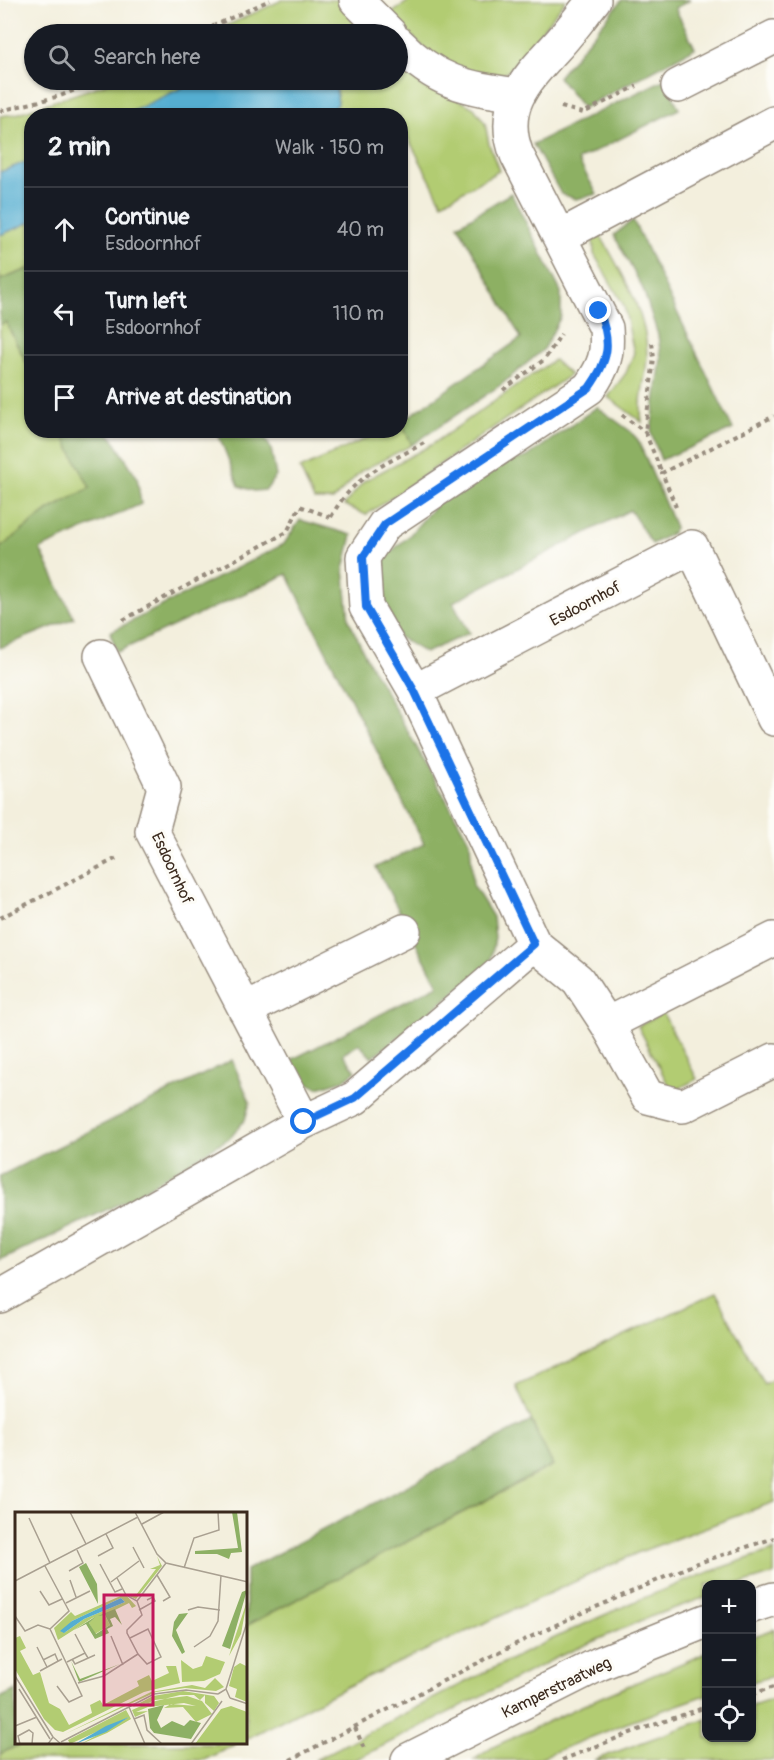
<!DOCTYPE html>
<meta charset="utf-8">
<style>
:root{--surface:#171b24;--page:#20242c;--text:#f1f3f6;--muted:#9ea1a6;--line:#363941}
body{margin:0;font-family:Pangolin,sans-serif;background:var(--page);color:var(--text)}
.controls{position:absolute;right:18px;bottom:18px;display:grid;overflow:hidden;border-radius:12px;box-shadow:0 2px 4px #0004}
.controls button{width:54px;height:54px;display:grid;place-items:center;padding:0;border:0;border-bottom:2px solid var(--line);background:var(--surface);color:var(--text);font:30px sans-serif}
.stop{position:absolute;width:18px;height:18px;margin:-14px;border:4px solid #1a73e8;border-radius:50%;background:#fff}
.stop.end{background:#1a73e8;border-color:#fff;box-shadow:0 2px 6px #0008}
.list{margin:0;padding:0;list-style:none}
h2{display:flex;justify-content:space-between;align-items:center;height:78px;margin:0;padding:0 24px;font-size:26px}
h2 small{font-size:20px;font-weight:400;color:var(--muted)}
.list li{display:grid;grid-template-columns:39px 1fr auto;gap:18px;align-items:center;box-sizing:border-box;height:84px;padding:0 24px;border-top:2px solid var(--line)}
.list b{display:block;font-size:22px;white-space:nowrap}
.list p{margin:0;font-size:20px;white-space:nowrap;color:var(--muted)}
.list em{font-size:20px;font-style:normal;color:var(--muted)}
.icon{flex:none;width:33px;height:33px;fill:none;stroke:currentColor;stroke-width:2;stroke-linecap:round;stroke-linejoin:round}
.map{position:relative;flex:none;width:774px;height:1760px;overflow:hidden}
.search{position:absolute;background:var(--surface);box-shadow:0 2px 4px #0004;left:24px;top:24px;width:384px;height:66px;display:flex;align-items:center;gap:15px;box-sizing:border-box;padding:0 21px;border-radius:33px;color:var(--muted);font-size:22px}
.panel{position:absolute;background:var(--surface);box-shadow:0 2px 4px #0004;left:24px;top:108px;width:384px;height:330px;border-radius:24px}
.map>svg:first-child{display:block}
</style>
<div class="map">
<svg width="774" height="1760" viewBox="0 0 774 1760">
<rect width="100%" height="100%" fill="#fdfcf7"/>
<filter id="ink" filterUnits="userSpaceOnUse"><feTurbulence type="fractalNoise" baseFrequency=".0167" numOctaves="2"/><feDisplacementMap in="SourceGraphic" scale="12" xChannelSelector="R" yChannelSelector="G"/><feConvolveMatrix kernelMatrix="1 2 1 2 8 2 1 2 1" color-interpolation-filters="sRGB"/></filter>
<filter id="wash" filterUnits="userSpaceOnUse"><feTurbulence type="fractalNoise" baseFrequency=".008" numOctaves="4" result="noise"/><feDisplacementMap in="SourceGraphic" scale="24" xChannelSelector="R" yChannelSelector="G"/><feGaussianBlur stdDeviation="1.35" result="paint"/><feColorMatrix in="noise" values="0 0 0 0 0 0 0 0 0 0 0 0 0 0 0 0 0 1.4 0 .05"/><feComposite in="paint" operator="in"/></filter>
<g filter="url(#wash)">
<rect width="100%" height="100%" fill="#f3efdd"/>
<!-- green -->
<path fill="#b2cc72" stroke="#767b48" stroke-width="1.5" d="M282,0h56l32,34h-161z
M410,0c16,0 33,0 50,0 17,1 15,11 37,0h69l-57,71 -14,6 -52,-13 -55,-48z
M398,63l25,24 31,10 20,11 11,15 4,21 10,27 -57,32 -36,-69 -5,2 -1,-20h-72l10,-13 -3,-23h63z
M117,80h81l-73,35 -93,1 -1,44 -31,12v-56l16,-2z
M31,222v46l-31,12v-45z
M598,231c21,38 50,81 49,126 -1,24 -9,40 -5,65l-34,-25 18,-24 8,-20 -10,-47 -30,-52 -1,-15z
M5,321l26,51 1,58 29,1 30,57 -42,22 -49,38v-223z
M554,360l16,15 -204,140 -22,-10 20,-24 67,-36z
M401,422l11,23 -51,26 -28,29h-19l-14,-31 82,-38 18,-1z
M663,1013l34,66 -25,13 -34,-66z
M715,1293l49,91 10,-5v123l-137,51 -289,133 -102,53v-113l306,-160 -36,-80z
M774,1550v24l-33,10h-35v13l-59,21 -87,38 -205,104h-40c149,-77 298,-160 459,-210z
M774,1629v47l-22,6v-45z
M706,1653v42l-79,28 -93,37h-60l19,-13 106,-49z
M774,1699v61h-180l112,-41v19h46v-32z
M20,1744h216l-32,16h-204v-6z"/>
<!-- forest -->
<path fill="#8db064" stroke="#646d41" stroke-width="1.5" d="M622,0h68l-15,8 20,40 -112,60 -25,-31z
M665,79l14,30 -101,51 19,34 -21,5 -15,-5 -28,-50z
M511,193l50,99v24l-17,33 -42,35 -90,61 -11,-23 120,-84 -63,-113z
M633,220l100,209 -72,31 -10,-27 10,-75 -3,-23 -15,-46 -29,-54z
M31,268v104l-25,-50 -6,3v-45z
M597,407l33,24 8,9 37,87 -3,6 -20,11 -22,-34 -177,92 16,31 -44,20 -28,-17 -17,-48v-18l5,-13 24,-21 29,-34 57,-37 32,-8z
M61,431h47l29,46 4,27 -101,45 34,69 -74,30v-100l49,-38 41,-22z
M217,431h44l10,18 5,27 -10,14 -12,1 -15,-5z
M300,520l52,15 -8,34 5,51 18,39 103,183 3,43 20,32 2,21 -5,26 -118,94 -13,-14 -16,10 13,17 -12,9 -26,8 -23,-11 -8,-15 151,-77 -62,-118 48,-23 -137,-270 -170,78 -7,-20 174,-88z
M232,1060l18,42 -5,18 -14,17 -102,62 -129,62v-85z
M531,1421l22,44 -307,161v-56z
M16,1690v54h4l-20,10v-56z"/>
<!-- water -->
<path fill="#54aed1" stroke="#486c78" stroke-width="1.5" d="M198,80h137l3,24 -10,11h-203z
M31,160v62l-31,13v-63z"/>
</g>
<g filter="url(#ink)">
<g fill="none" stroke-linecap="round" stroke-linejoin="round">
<defs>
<path id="minor" d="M356,0l34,34
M594,0c-12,15 -24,32 -38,47 -30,33 -58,60 -39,108l89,173c2,27 -1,37 -17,60l-204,136 -22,33 3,50 49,84 119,253 44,36 29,44 41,73 35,9 91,-46
M398,43c39,40 66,44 119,52
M678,86l96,-49
M561,236l213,-113
M101,656l63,131 -12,44 152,291
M415,691l277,-144 82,172
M245,1010l159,-79
M607,1024l167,-85
M0,1296l304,-174 51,-24 179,-154"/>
<path id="secondary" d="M752,1606l22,-7
M408,1760l191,-96 107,-43"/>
</defs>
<!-- minor casing -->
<use href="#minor" stroke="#978c7e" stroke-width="36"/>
<!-- secondary casing -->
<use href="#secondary" stroke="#978c7e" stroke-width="36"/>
<!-- path -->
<path stroke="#978c7e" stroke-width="4" stroke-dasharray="4.5 4.5" stroke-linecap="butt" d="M196,34l74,-34
M561,107l22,6 54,-27
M0,111l60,-15 40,-16
M652,343l2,15 -9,74 17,41
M503,390l42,-31 16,-25
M622,415l23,17
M676,507l-14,-34 112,-57
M331,517c23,-42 53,-52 93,-74
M123,620l164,-88 13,-26 33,12
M0,918l117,-60
M752,1694l22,-7
M355,1727l10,24
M290,1760l217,-112 64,-30 124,-54 79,-26
M562,1760l68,-27 76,-26"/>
<!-- minor -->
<use href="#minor" stroke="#fff" stroke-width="33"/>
<!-- secondary -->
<use href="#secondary" stroke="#fff" stroke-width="33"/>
</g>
</g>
<g fill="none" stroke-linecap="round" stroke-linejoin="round" filter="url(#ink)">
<!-- route -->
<path stroke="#1a73e8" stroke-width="8" d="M304,1122l51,-24 179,-154 -119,-252 -49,-85 -3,-50 22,-33 204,-136c20,-28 23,-45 10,-77"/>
</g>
<g text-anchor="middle" stroke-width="6" stroke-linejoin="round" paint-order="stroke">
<!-- street labels -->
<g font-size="16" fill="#3b2a1e" stroke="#fdfcf7">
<text transform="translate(585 603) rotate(-28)" y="6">Esdoornhof</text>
<text transform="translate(173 868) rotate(65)" y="6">Esdoornhof</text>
<text transform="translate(556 1687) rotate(-26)" y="6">Kamperstraatweg</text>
</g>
</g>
<!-- overview -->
<g transform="translate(15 1512)">
<rect width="232" height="232" fill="#f3efdd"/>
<path d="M142,44l5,10 -26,33 -7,-3 7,-1 20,-26h-6l10,-4zM110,82l11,12 -4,2 -3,-5 -30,15 6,-3 5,10 -15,9 -6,-11 5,-6 -36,23 -4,-12 17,-16 4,4zM106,86l4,4 -41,17 -20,14 8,-12zM232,89l-6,33 -12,22 6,-19zM5,124l6,12 -6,3 13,24 7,-3 9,31 11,6 9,16 23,-12 -2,-8 10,-5 3,5 36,-19 -2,-5 12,-6 3,6 17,-8 -3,-7h10l4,17 -36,9 -81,40 -8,-2 -11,-11 -29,-50v-31zM191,144l19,6 -5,12 -16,7 -22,1 -1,-22 12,9 9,-3zM225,151l8,4 -1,35 -12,-5 2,-8 -8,-3 5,-19zM200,166l9,9 -8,4 -31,-3 -29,4 -91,42 86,-42 41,-7 13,3zM168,179l31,5 5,7 -5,8 -9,-8v-8l-5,5 -6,-5h-14l-48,12 21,-11zM172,184l15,5 10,13 -16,8 -13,-15 -19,1 7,-4 25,2 -12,-3 -36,4 -12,5 12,-1 -13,6 -3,-7 23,-10zM216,194l16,6v32h-52l26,-35zM111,198l5,9 -24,14 -26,11 48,-27 -59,27 -2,-4z" fill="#b2cc72" fill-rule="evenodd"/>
<path d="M217,0h5l5,40 -11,1 -2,6 -12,-5h-22v-3l43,-3zM71,51l11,21 1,20 -19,-37zM232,78l-17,59 -8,-3 20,-54zM100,97l7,16 -7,-8 -5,2 3,7 -6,3 2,4 -14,6 -9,-15 -12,6 21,-13 -6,6 7,11 14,-9 -5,-10 -7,1zM173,101l-12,17 9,22 -3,2 -10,-18 2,-14 5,-8zM56,149l9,18 40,-15 -41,18zM149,193l-7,15 4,8 11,-7 12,5 6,-6 11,3 -10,16 -37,-6 -4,-5 -2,-19z" fill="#8db064"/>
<path d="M106,86l4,4 -41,17 -20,14 -4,-2 12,-10zM114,205l-23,15 -31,12 31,-18z" fill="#54aed1"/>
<path fill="none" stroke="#a9a091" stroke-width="1.5" d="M55,0l16,32M120,0l22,42 9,9 82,19M14,6l21,45M127,12l22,-12M118,35l11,21M83,44l15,-8 -7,-14M85,52l15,28 7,-3M30,54l24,45 -19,18M169,56l10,-30 25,-8 -1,-18M54,59l14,-8 -6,-13M142,63l13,22 -7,4M102,66l9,17 11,6 5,14 -15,15v3l11,21 9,10 14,-7 -13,-28 -18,9M55,68l6,17M0,69l123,-64M96,70l28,-21M25,79l9,14 13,-6M122,89l29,-38M51,91l24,-12M124,98l16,-9 -2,-4 -6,3M173,98l10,-3 22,3M0,104l10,15 13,-6 12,4M35,117l32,67 -13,6 -12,-16M60,122l10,19M96,124l12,29M22,135l10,20M179,135l16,-11 8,-15 3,-46M57,147l3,5 20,-9M28,148l12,-6 3,7M52,150l18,-9 3,5M25,159l22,-12M0,164l38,61M63,171l26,-7 34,-22M4,177l31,50M211,177l22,-70M203,182l8,-5 4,9M215,186l18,6M114,195l16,37M119,207l10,-4 3,15 15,14M0,214l22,-9M46,230l93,-48 32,-4 32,4M5,232l-2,-8 11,-6 4,3 -1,11M33,232l5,-7 8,7M176,232l31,-43"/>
<path fill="#c2185b" fill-opacity="0.15" stroke="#c2185b" stroke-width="3" d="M89,83h49v110h-49z"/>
<rect width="232" height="232" fill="none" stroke="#3b2a1e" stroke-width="3"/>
</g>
</svg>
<div class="controls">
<button>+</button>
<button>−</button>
<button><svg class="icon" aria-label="locate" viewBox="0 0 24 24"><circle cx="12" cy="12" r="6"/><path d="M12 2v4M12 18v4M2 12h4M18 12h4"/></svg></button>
</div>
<div class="stop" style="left:304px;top:1122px"></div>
<div class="stop end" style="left:599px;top:311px"></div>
<div class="search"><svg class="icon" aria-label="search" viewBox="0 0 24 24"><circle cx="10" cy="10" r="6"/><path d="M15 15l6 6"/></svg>Search here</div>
<section class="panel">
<h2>2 min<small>Walk · 150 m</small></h2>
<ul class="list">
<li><svg class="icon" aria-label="ahead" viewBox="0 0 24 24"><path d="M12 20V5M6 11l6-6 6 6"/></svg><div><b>Continue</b><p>Esdoornhof</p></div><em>40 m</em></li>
<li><svg class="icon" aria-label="left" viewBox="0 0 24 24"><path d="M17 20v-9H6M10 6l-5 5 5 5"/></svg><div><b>Turn left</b><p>Esdoornhof</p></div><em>110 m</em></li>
<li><svg class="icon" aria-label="arrive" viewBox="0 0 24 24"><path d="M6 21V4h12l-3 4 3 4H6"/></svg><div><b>Arrive at destination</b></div></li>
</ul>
</section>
</div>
